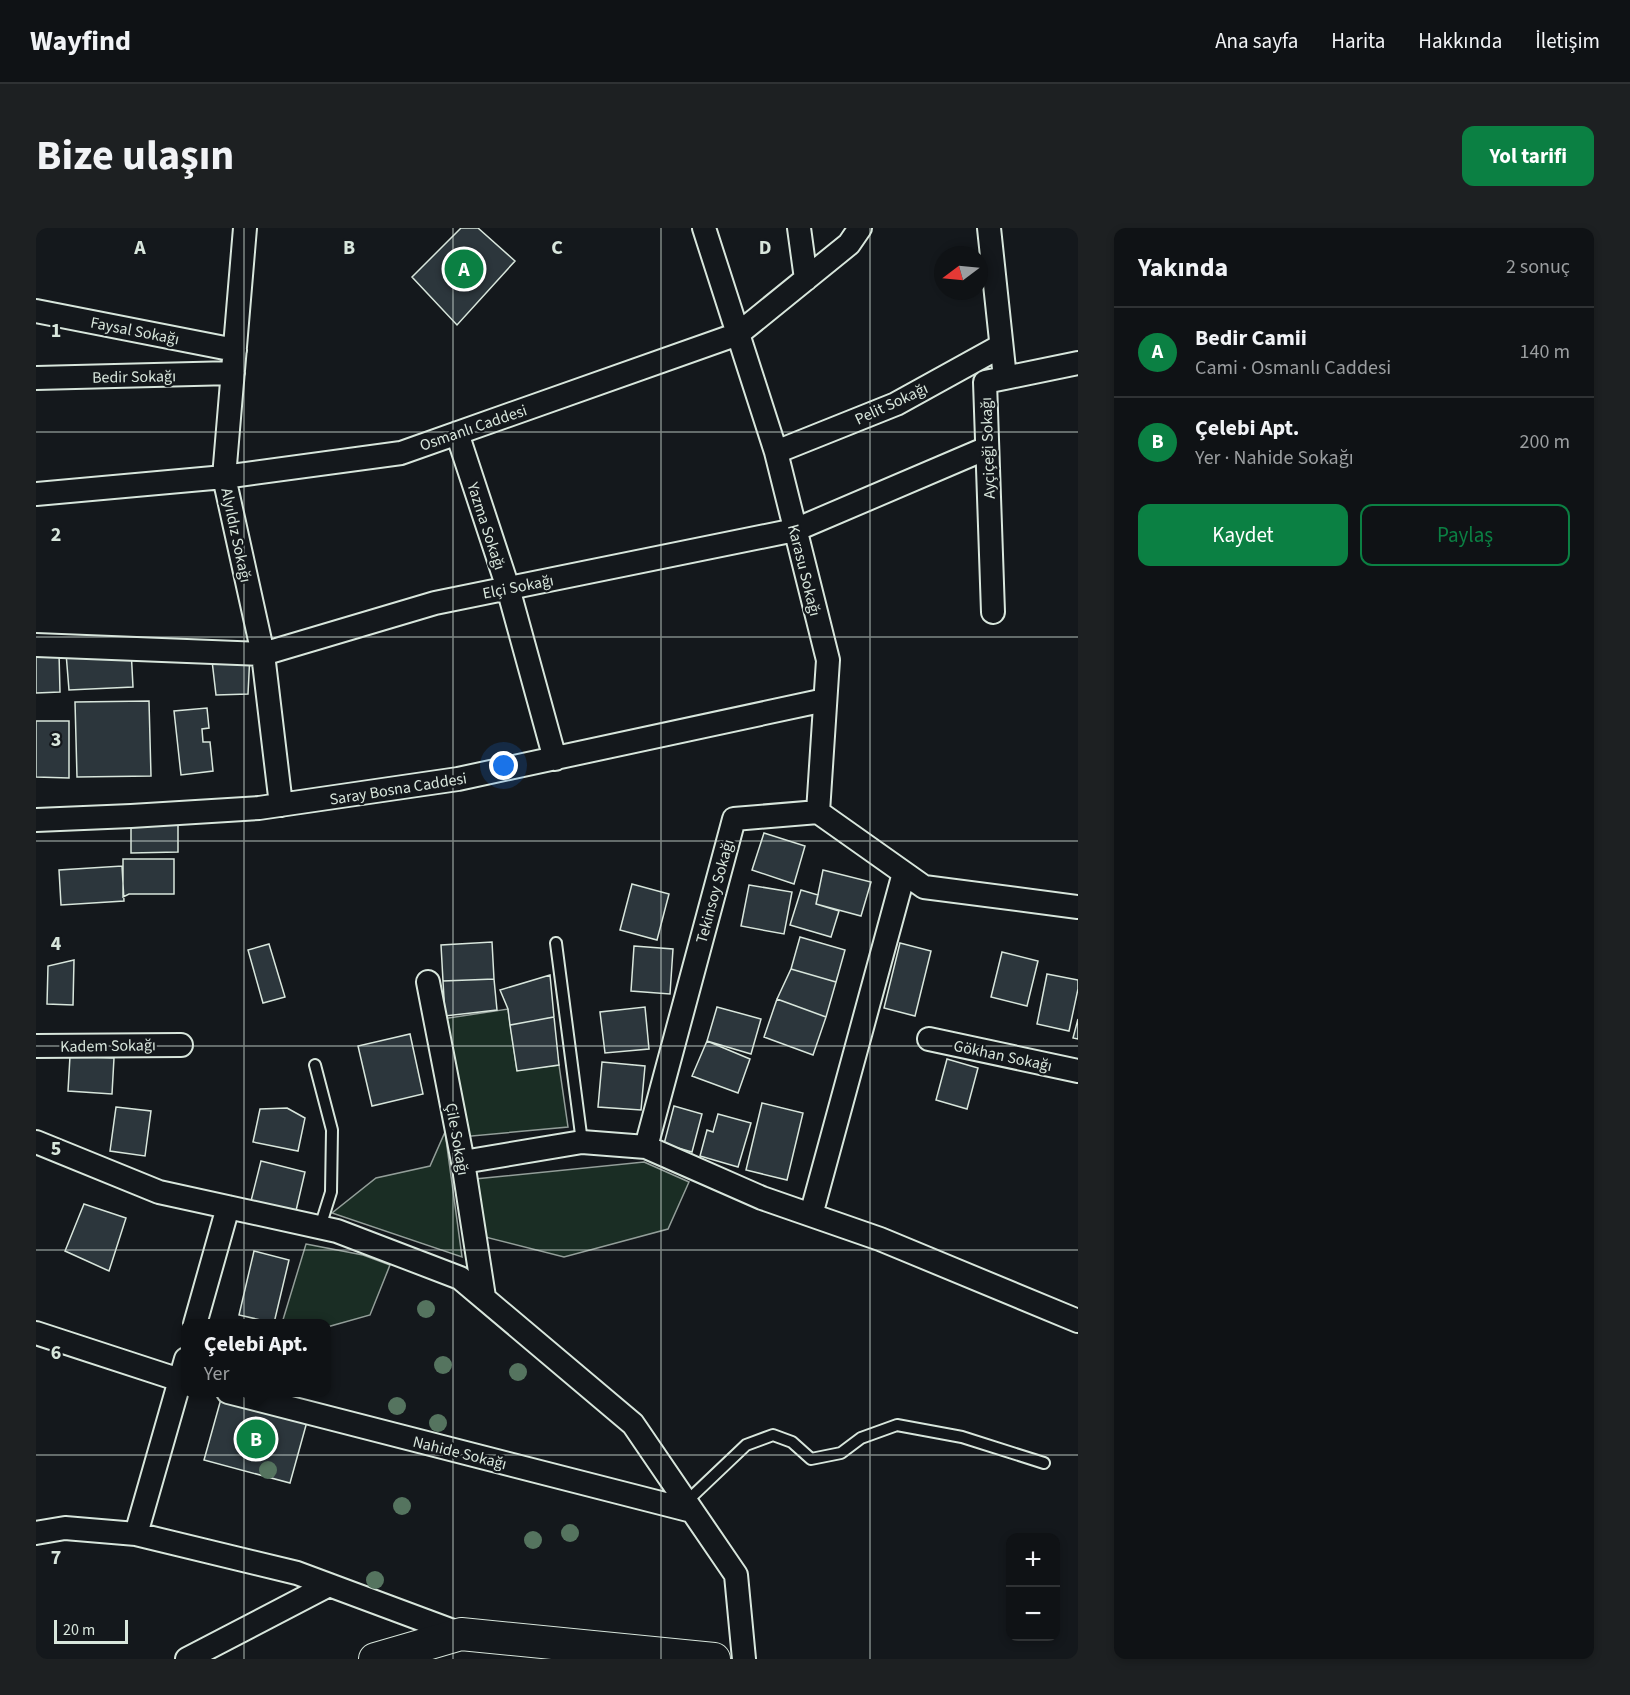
<!DOCTYPE html>
<html lang="tr">
<meta charset="utf-8">
<style>
:root{--surface:#0f1215;--page:#1d2022;--text:#f1f3f6;--muted:#9b9ea0;--line:#2f3234;--accent:#0b8043}
body{margin:0;font-family:"Source Sans 3",sans-serif;background:var(--page);color:var(--text)}
.controls{position:absolute;right:18px;bottom:18px;display:grid;overflow:hidden;border-radius:12px;box-shadow:0 3px 9px #0003}
.controls button{width:54px;height:54px;display:grid;place-items:center;padding:0;border:0;border-bottom:2px solid var(--line);background:var(--surface);color:var(--text);font:30px sans-serif}
.compass{position:absolute;left:898px;top:18px;width:54px;height:54px;border-radius:50%;background:var(--surface);box-shadow:0 3px 9px #0003;rotate:254deg}
.scale{position:absolute;left:18px;bottom:15px;width:74px;box-sizing:border-box;padding-left:6px;border:3px solid #d8e6dc;border-top:0;font-size:16px;line-height:21px;white-space:nowrap;color:#d8e6dc;-webkit-text-stroke:4px #14181c;paint-order:stroke}
.you{position:absolute;left:468px;top:538px;width:21px;height:21px;margin:-15px;border:4px solid #fff;border-radius:50%;background:#1a73e8;box-shadow:0 0 0 9px #1a73e833}
.badge{display:grid;place-items:center;width:39px;height:39px;border-radius:50%;background:var(--accent);color:#fff;font-size:20px;font-weight:700}
.pin{position:absolute;translate:-50% -50%;border:3px solid #fff;box-shadow:0 2px 6px #0006}
.popup{position:absolute;left:145px;top:1091px;width:150px;height:78px;box-sizing:border-box;display:grid;place-content:center;border-radius:12px;background:var(--surface);filter:drop-shadow(0 2px 4px #0005);font-size:20px;white-space:nowrap;color:var(--muted)}
.popup b{font-size:22px;color:var(--text)}
.popup::after{content:'';position:absolute;left:50%;top:100%;margin-left:-12px;border:12px solid transparent;border-top-color:var(--surface)}
.list{margin:0;padding:0;list-style:none}
h2{display:flex;justify-content:space-between;align-items:center;height:78px;margin:0;padding:0 24px;font-size:26px}
h2 small{font-size:20px;font-weight:400;color:var(--muted)}
.list li{display:grid;grid-template-columns:39px 1fr auto;gap:18px;align-items:center;box-sizing:border-box;height:90px;padding:0 24px;border-top:2px solid var(--line)}
.list b{display:block;font-size:22px;white-space:nowrap}
.list p{margin:0;font-size:20px;white-space:nowrap;color:var(--muted)}
.list em{font-size:20px;font-style:normal;color:var(--muted)}
.actions{display:flex;gap:12px;padding:18px 24px}
.actions a{flex:1;padding:14px 0;border:2px solid var(--accent);border-radius:12px;text-align:center;font-size:21px;color:var(--accent)}
.actions .main{background:var(--accent);color:#fff}
.map{position:relative;flex:none;width:1042px;height:1431px;overflow:hidden;border-radius:12px}
header{display:flex;align-items:center;gap:36px;box-sizing:border-box;height:84px;padding:0 30px;background:var(--surface);border-bottom:2px solid var(--line)}
header strong{font-size:28px}
nav{display:flex;gap:33px;margin-inline-start:auto;font-size:21px}
.intro{display:flex;align-items:center;justify-content:space-between;box-sizing:border-box;height:144px;padding:0 36px}
h1{margin:0;font-size:42px}
.button{padding:15px 27px;border-radius:12px;background:var(--accent);color:#fff;font-size:21px;font-weight:700}
main{display:flex;gap:36px;padding:0 36px}
aside{flex:1;background:var(--surface);border-radius:12px;box-shadow:0 3px 9px #0003}
.map>svg:first-child{display:block}
</style>
<header>
<strong>Wayfind</strong>
<nav><a>Ana sayfa</a><a>Harita</a><a>Hakkında</a><a>İletişim</a></nav>
</header>
<div class="intro"><h1>Bize ulaşın</h1><a class="button">Yol tarifi</a></div>
<main>
<div class="map">
<svg width="1042" height="1431" viewBox="0 0 1042 1431">
<rect width="100%" height="100%" fill="#14181c"/>
<!-- green -->
<path fill="#1a2d24" stroke="#939e99" stroke-width="1.5" d="M472,781l9,61 42,-5 9,62 -107,10 -19,-118z
M409,904l17,125 -130,-44 44,-35 54,-12z
M608,934l45,20 -21,47 -104,28 -83,-21 -6,-57z
M270,1016l57,11 27,10 -20,50 -43,12 -1,-3 -44,-1z"/>
<!-- building -->
<path fill="#2c363c" stroke="#d8e6dc" stroke-width="1.5" d="M425,0h17l37,33 -58,64 -45,-48z
M95,421l2,38 -64,3 -3,-37z
M175,424l39,2 -2,40 -32,1z
M0,425h23l1,39 -24,1z
M113,473l2,75 -74,1 -2,-75z
M171,480l2,20 -7,1 1,13h7l3,29 -32,4 -7,-64z
M0,493h33v57l-33,-1z
M95,588h47v36l-47,1z
M728,605l41,13 -11,38 -42,-14z
M87,631h51v35h-45l-6,3z
M86,638l2,35 -63,4 -2,-35z
M787,642l48,12 -10,34 -45,-12z
M596,656l37,10 -12,46 -37,-10z
M713,657l43,7 -8,42 -43,-8z
M765,662l17,5 -2,9 23,7 -8,26 -41,-12z
M764,709l45,13 -9,32 -45,-13z
M456,714l2,37 -51,2 -2,-36z
M864,715l31,8 -16,65 -31,-8z
M233,716l16,53 -22,6 -15,-53z
M598,718l39,3 -3,45 -39,-3z
M966,724l36,9 -11,45 -36,-9z
M38,732l-1,45 -26,-1 1,-38z
M755,741l45,13 -10,35 -49,-18z
M1011,746l31,6v9l-9,42 -32,-7z
M514,747l4,42 -44,8 -2,-16 -8,-19z
M458,751l3,31 -52,6 -2,-35z
M741,771l49,18 -13,38 -49,-18z
M609,779l4,42 -44,4 -5,-41z
M681,779l44,12 -10,35 -44,-13z
M518,789l5,48 -42,6 -7,-46z
M1042,791v20l-5,-1z
M374,806l13,60 -51,12 -14,-60z
M671,813l43,18 -12,34 -46,-17z
M34,828l44,2 -2,36 -44,-3z
M911,831l31,9 -11,41 -31,-9z
M566,834l43,4 -4,44 -43,-3z
M726,875l41,10 -16,67 -41,-10z
M638,878l28,8 -10,38 -28,-8z
M80,879l35,4 -6,45 -35,-5z
M251,880l18,10 -7,33 -45,-9 7,-33z
M682,886l33,9 -13,44 -38,-11 7,-26 6,2z
M225,933l44,11 -10,43 -45,-10z
M48,976l42,14 -17,53 -44,-20z
M218,1023l35,9 -15,63 -35,-8z
M185,1171l87,19 -18,65 -86,-23z"/>
<g fill="none" stroke-linecap="round" stroke-linejoin="round">
<defs>
<path id="lane" d="M520,715l26,199
M279,837l17,65 -1,62 -11,35
M650,1274l60,-57 27,-10 19,7 19,17 30,-6 20,-15 36,-13 65,12 82,26"/>
<path id="street" d="M209,0l-21,249 39,177 18,151
M668,0l72,224 52,208 -10,152
M763,0l7,51
M953,0l16,150 -20,4 8,230
M0,83l199,39
M0,150l197,-5
M969,150l73,-15
M421,205l51,155 47,171
M740,224l120,-48 105,-58
M0,266l188,-17 177,-24 337,-119 111,-90 11,-16
M0,417l227,9 172,-51 360,-73 192,-82
M0,592l95,-4 128,-8 199,-29 367,-79
M392,754l35,180 21,135
M893,811l149,32
M0,818l145,-1
M0,914l123,50 178,39 123,47 173,146 103,151 8,84
M610,919l88,-328 84,-7 106,75 154,20
M427,934l119,-20 64,5 116,51 118,41 198,82
M775,987l93,-342
M159,1096l33,-117
M0,1105l150,49
M192,1164l464,119
M0,1305l29,-5 71,6 161,39 164,61
M100,1306l50,-175
M151,1431l142,-74"/>
<path id="secondary" d="M339,1431l86,-25 253,25"/>
</defs>
<!-- lane casing -->
<use href="#lane" stroke="#d8e6dc" stroke-width="14"/>
<!-- street casing -->
<use href="#street" stroke="#d8e6dc" stroke-width="26"/>
<!-- secondary casing -->
<use href="#secondary" stroke="#d8e6dc" stroke-width="34"/>
<!-- lane -->
<use href="#lane" stroke="#14181c" stroke-width="10"/>
<!-- street -->
<use href="#street" stroke="#14181c" stroke-width="22"/>
<!-- secondary -->
<use href="#secondary" stroke="#14181c" stroke-width="32"/>
</g>
<!-- trees -->
<g fill="#55745f">
<circle cx="390" cy="1081" r="9"/>
<circle cx="407" cy="1137" r="9"/>
<circle cx="482" cy="1144" r="9"/>
<circle cx="361" cy="1178" r="9"/>
<circle cx="402" cy="1195" r="9"/>
<circle cx="232" cy="1242" r="9"/>
<circle cx="366" cy="1278" r="9"/>
<circle cx="534" cy="1305" r="9"/>
<circle cx="497" cy="1312" r="9"/>
<circle cx="339" cy="1352" r="9"/>
</g>
<!-- grid -->
<path fill="none" stroke="#d8e6dc" stroke-width="1.5" stroke-opacity="0.55" d="M208,0v1431M417,0v1431M625,0v1431M834,0v1431M0,204h1042M0,409h1042M0,613h1042M0,818h1042M0,1022h1042M0,1227h1042"/>
<g text-anchor="middle" stroke-width="4.5" stroke-linejoin="round" paint-order="stroke">
<!-- street labels -->
<g font-size="16" fill="#d8e6dc" stroke="#14181c">
<text transform="translate(99 102) rotate(11)" y="6">Faysal Sokağı</text>
<text transform="translate(98 148) rotate(-1)" y="6">Bedir Sokağı</text>
<text transform="translate(855 175) rotate(-25)" y="6">Pelit Sokağı</text>
<text transform="translate(437 199) rotate(-19)" y="6">Osmanlı Caddesi</text>
<text transform="translate(951 220) rotate(-92)" y="6">Ayçiçeği Sokağı</text>
<text transform="translate(451 298) rotate(72)" y="6">Yazma Sokağı</text>
<text transform="translate(201 307) rotate(78)" y="6">Alyıldız Sokağı</text>
<text transform="translate(769 342) rotate(76)" y="6">Karasu Sokağı</text>
<text transform="translate(482 358) rotate(-11)" y="6">Elçi Sokağı</text>
<text transform="translate(362 560) rotate(-9)" y="6">Saray Bosna Caddesi</text>
<text transform="translate(678 663) rotate(-75)" y="6">Tekinsoy Sokağı</text>
<text transform="translate(72 817) rotate(-1)" y="6">Kadem Sokağı</text>
<text transform="translate(967 827) rotate(12)" y="6">Gökhan Sokağı</text>
<text transform="translate(422 911) rotate(80)" y="6">Çile Sokağı</text>
<text transform="translate(424 1224) rotate(14)" y="6">Nahide Sokağı</text>
</g>
</g>
<g font-size="20" text-anchor="middle" font-weight="bold" fill="#d8e6dc" stroke="#14181c" stroke-width="4.5" stroke-linejoin="round" paint-order="stroke">
<text x="104" y="26">A</text>
<text x="313" y="26">B</text>
<text x="521" y="26">C</text>
<text x="729" y="26">D</text>
<text x="20" y="109">1</text>
<text x="20" y="313">2</text>
<text x="20" y="518">3</text>
<text x="20" y="722">4</text>
<text x="20" y="927">5</text>
<text x="20" y="1131">6</text>
<text x="20" y="1336">7</text>
</g>
</svg>
<div class="controls">
<button>+</button>
<button>−</button>
</div>
<svg class="compass" viewBox="-18 -18 36 36"><path d="M0-13l5 13h-10z" fill="#e53935"/><path d="M0 13l5-13h-10z" fill="#9b9ea0"/></svg>
<div class="scale">20 m</div>
<div class="you"></div>
<div class="pin badge" style="left:428px;top:41px">A</div>
<div class="pin badge" style="left:220px;top:1211px">B</div>
<div class="popup"><b>Çelebi Apt.</b>Yer</div>
</div>
<aside>
<h2>Yakında<small>2 sonuç</small></h2>
<ul class="list">
<li><span class="badge">A</span><div><b>Bedir Camii</b><p>Cami · Osmanlı Caddesi</p></div><em>140 m</em></li>
<li><span class="badge">B</span><div><b>Çelebi Apt.</b><p>Yer · Nahide Sokağı</p></div><em>200 m</em></li>
</ul>
<div class="actions"><a class="main">Kaydet</a><a>Paylaş</a></div>
</aside>
</main>
